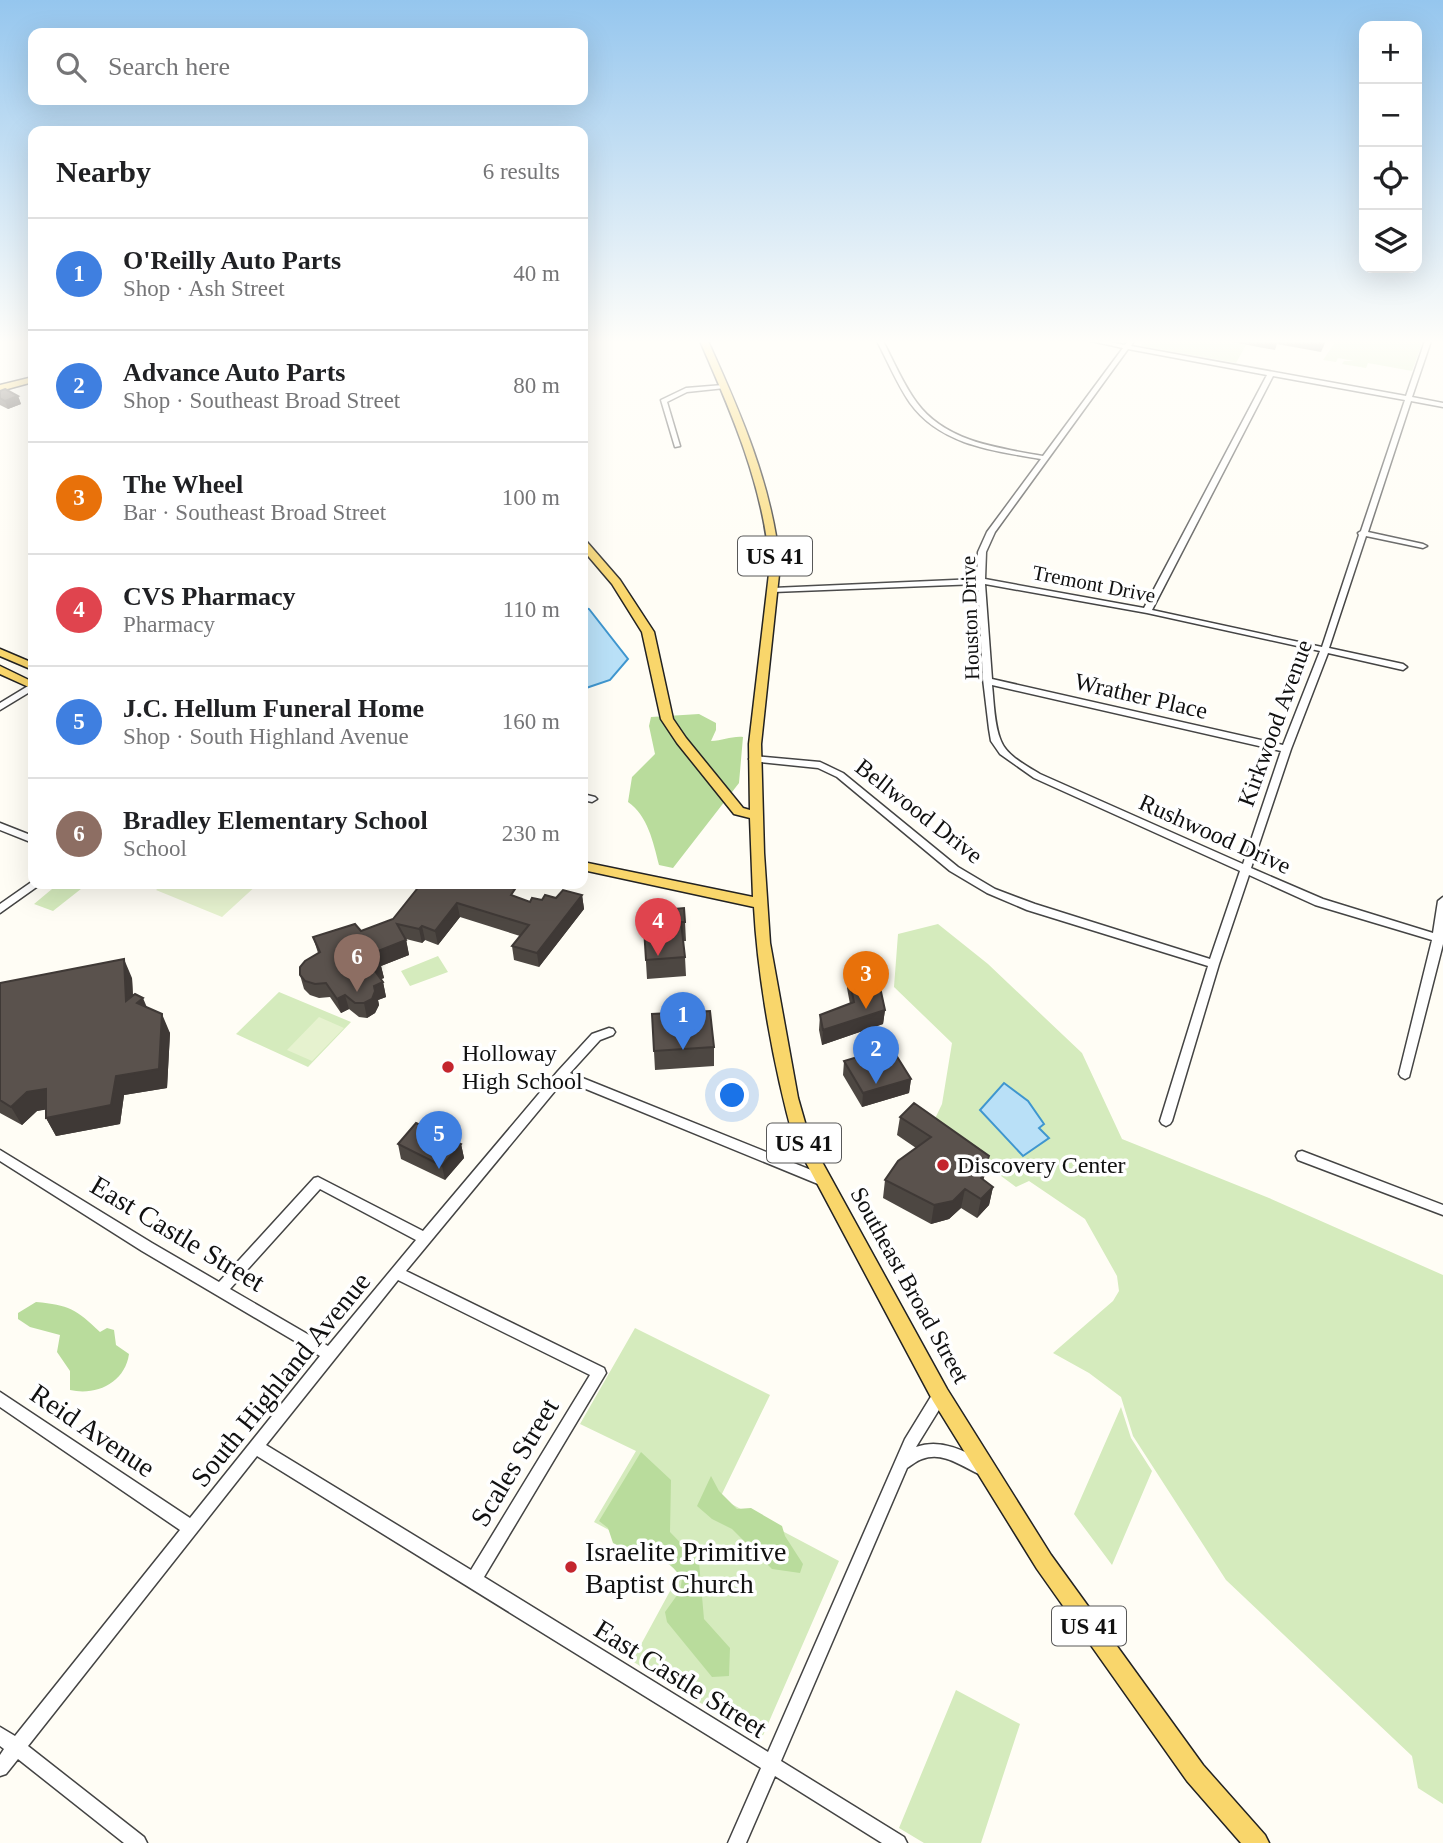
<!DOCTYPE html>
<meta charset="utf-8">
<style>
:root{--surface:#fff;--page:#f2f2f2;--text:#202124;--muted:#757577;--line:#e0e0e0;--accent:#d93025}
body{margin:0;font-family:Georgia,serif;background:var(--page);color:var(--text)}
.controls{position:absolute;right:21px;top:21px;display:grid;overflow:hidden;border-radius:14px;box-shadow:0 7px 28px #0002}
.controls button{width:63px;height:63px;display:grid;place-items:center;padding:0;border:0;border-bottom:2px solid var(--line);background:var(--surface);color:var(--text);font:35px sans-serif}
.you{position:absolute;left:733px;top:1096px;width:24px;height:24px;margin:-18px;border:5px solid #fff;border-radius:50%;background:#1a73e8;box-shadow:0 0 0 10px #1a73e833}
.badge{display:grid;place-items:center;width:46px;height:46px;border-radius:50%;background:var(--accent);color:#fff;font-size:23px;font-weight:700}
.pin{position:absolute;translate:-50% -58px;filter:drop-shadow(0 2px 4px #0008)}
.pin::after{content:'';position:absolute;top:37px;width:24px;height:21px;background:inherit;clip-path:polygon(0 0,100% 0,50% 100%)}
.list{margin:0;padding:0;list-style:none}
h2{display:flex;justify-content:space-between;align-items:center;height:91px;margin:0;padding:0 28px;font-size:30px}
h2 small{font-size:23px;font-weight:400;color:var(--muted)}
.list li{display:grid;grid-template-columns:46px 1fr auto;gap:21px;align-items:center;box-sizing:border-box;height:112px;padding:0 28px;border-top:2px solid var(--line)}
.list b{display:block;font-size:26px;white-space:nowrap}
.list p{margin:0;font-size:23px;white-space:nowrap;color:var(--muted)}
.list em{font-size:23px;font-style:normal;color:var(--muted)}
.icon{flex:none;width:38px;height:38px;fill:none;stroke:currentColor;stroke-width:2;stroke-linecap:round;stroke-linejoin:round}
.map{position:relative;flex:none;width:1443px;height:1843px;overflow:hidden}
.search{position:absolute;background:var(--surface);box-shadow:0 7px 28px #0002;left:28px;top:28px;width:560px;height:77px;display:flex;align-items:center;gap:18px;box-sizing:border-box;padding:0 24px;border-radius:14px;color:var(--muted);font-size:26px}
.panel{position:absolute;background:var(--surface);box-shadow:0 7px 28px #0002;left:28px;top:126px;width:560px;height:763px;border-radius:14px}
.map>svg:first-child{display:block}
</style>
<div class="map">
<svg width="1443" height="1843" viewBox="0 0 1443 1843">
<rect width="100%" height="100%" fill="#fffdf5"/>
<!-- green -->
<path fill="#d5ebbd" d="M1144,341h78l24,4 -10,18 -95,-17z
M1329,341h94l-11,30 -44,-8 -2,5 -24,-4 2,-3h10l-16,-3 -2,4 -13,-2 11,-16z
M58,884l28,1 -33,26 -19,-7z
M938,924l50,40 94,89 40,86 147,59 174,77v529l-25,-16 -6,-32 -186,-176 -93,-144 -12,-39 -32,-24 -36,-20 60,-52 6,-10 -2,-15 -32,-57 -56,-38 -13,6 -84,-62 10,-21 10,-61 -58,-56 4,-53z
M438,956l10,16 -38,14 -9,-15z
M279,992l72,30 -43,45 -72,-33z
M635,1328l135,67 -50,103 119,63 -78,179 -129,-79 50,-92 -88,-47 42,-71 -56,-27z
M1121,1407l10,31 21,33 -40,94 -38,-51z
M956,1690l64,34 -39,119h-57l-25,-15z"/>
<!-- forest -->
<path fill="#b9dc9c" d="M699,714l17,9v7l-5,11c12,0 20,-5 32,-4l-4,46 -66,85 -14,-3c-6,-23 -11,-49 -31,-63l4,-25 23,-23 -6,-28 2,-9z
M36,1302c33,3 40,7 64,30l7,-4 7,2 2,15 13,9c-4,29 -33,42 -59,36v-19l-13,-19 3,-17 -30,-8 -12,-8v-6z
M641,1452l30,28 -1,52 29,30 5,57 26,29 -1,28 -17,1 -45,-55 -2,-10 15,-21 2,-12c-7,-11 -17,-21 -31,-20l-8,-15 -12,8 -18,-9 -5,-15 -9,-7z
M711,1476l8,15 18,18 14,-1 31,18 3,10 18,28 -3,9 -28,-4 -40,-40 -20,-10 -15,-13z"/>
<!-- pitch -->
<path fill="#e6f2cf" d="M163,884h95l-36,33 -66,-27z
M319,1017l25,11 -32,33 -25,-11z"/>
<!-- water -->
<path fill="#b9e0f7" stroke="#3f96cf" stroke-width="2" d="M583,607l6,2 39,50 -18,21 -27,9z
M1004,1083l24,18 16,23 -5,4 10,10 -26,18 -43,-46z"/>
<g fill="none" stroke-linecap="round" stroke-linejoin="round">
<defs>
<path id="minor" d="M877,341h6c11,21 20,43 34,62 29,39 81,45 126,53l80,-108 -32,-7h13l21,4 3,-4h6l-3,5 275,50 19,-55h6l-19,56 31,6v4l-32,-6 -43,131 55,12 4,2 -4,2 -57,-12 -37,112 74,16 4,3 -4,3 -75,-17 -37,96 -40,119 72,31 110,34 5,-32 5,-4v47l-34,133 -4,2 -4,-2 -2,-3 33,-134 -117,-35 -66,-30 -30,89 -47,157 -2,3 -4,2 -4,-2 -2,-3 48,-155 -181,-56 -40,-17 -37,-22 -113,-94 -19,-9 -67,-7 -2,-2 5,-3 66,6 23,11 115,94 37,22 40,15 175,55 30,-88 -206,-93 -34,-24 -9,-13 -2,-12 -6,-50 -5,-95 -205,8 -4,-2 4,-2 204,-9 1,-27 9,-20 54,-73c-47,-8 -101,-14 -131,-56 -13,-19 -22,-41 -33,-62zM1128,349l139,26 -123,233 -159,-29 1,-27 9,-20zM1273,376l132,24 -44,131 -3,2 1,2 -37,112 -170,-37zM985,584l162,29 173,38 -37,94 -291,-66zM992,685l289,66 -38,113 -203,-90c-13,-8 -33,-18 -39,-33 -7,-16 -7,-39 -9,-56z
M723,385l2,1v2l-38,4 -20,10 13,44 -5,1 -14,-47 25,-12z
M33,683v7l-33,20v-7z
M583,794l12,3 2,2 -5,3 -9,-2z
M0,823l33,13v7l-33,-13z
M33,881v3h6l-1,2 -38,27v-9z
M609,1028l4,1 2,3 -2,3 -13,5 -30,33 256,103 2,4 -2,4 -4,1 -4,-1 -254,-104 -158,191 198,97 2,5 -122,204 284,175 137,-313 30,-49 5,-2 5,2 2,5 -2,5 -29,47c25,-9 49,4 70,16l2,5 -2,5 -5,2c-19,-8 -37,-24 -59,-16 -6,2 -10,6 -15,9l-126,293 123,76 3,6h-25l-107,-67 -29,67h-18l33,-75 -504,-312 -229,290 116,91 3,6h-23l-106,-84 -12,15 -6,2v-21l4,-6 -4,-3v-19l15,9 165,-206 -180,-123v-15l190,126 130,-162 -178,-105 -142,-90v-11l152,93 67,39 95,-104 4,-1 105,54 135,-160 34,-37zM320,1189l96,51 -88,106 -98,-57zM398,1280l192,95 -119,195 -205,-125z
M1302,1151l141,54v10l-145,-55 -2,-4 2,-4z"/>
<path id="major" d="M700,341h8c33,73 64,144 72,224l-19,179 3,109 6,90 28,155 12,42 137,249 104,166 152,210 62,70 4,8h-28l-54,-62 -150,-212 -104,-168 -139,-261c-20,-72 -36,-159 -40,-233l-171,-37v-8l170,35 -3,-79 -16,-4 -57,-71 -16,-24 -19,-87 -30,-48 -29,-34v-9l4,1 33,38 34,52 19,87 13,19 57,70 7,2 -1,-66 21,-179c-7,-80 -38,-151 -70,-224z
M33,377v5l-33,9v-6z
M0,649l33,14v7l-33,-14z
M0,666l33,16v7l-33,-15z"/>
</defs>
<!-- minor casing -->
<use href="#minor" stroke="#444" stroke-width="3"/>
<!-- major casing -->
<use href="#major" stroke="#222" stroke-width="3"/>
<!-- minor -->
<use href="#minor" fill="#fff" fill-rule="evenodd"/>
<!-- major -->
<use href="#major" fill="#f9d66b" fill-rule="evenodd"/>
</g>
<!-- wall -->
<path fill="#4d4742" d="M1226,341h100l-5,11 -44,-8 -2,6z
M0,391l18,5 3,8 -13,5 -8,-4z
M421,884l95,13 14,5 52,-7 2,14 -45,58 -25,-7 -2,-14 8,-10 -60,-19 -22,28 -13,-5 -3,3 -16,-4 3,16 -28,11 3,12 -3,1 2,3 3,15 -8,3 1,5 -4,8 -8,5 -8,-1 -10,-8 -8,4 -11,-16 -11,1 -9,-3 -6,-6 -4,-14 18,-22 -5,-16 48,-6 32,-12z
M643,912l42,10 1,19h-3l2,16 1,19 -39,3z
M848,973l24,15 13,22 -2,14 -61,21 -3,-15 1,-15 30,-11 -3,-16z
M132,978l1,18 14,12 23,25 -3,55 -43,7 -4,29 -64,12 -10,-18v-9l-9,2 -15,14 -22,-12v-130z
M652,1014l62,33v19l-59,4z
M844,1061l67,18 -2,14 -47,14 -19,-32z
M900,1117l89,39 -6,24 10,7 -4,18 -12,13 -16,-10 -12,11 -18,5 -48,-26 2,-18 31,-32 -19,-13z
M398,1144h63l3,14 -19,22 -44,-21z"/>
<!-- shaded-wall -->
<path fill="#3f3936" d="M18,396l3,8 -13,5 -3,-8z
M582,895l2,14 -45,58 -2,-14z
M457,903l3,14 -22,28 -3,-14z
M422,926l3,14 -3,3 -3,-14z
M406,940l3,15 -28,11 3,12 -8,3 -4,-14 1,-14z
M124,959l8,19 2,42 -8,-19z
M383,982l3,15 -8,3 1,5 -4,8 -8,5 -3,-15 10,-17z
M345,995l4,14 -8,4 -4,-14z
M143,998l8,19 -14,-14z
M885,1010l-2,14 -61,21 1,-15z
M162,1014l8,19 -3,55 -43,7 -4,29 -64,12 -10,-18 70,-42z
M911,1079l-2,14 -47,14 1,-14z
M46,1089l10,19 -19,3 -15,14 -11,-18 16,-15z
M461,1144l3,14 -19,22 -3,-14z
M989,1156l-4,19 -8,22 4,-19z
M993,1187l-4,18 -12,13 4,-19z
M965,1189l-4,19 -12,11 -18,5 3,-19z"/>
<!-- building -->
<path fill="#5a524d" stroke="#3f3936" stroke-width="2" d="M5,389l13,7 -13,5 -5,-3v-7z
M421,884h76l18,5 -4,6 19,7 2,-4 10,2 3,-5 11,3 7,-8 19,5 -45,58 -25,-7 17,-21 -72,-22 -22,28 -13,-5 -3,3 -22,-5 9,16 -33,13 7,11 -8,3 11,15 -9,4 1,5 -3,8 -8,4h-9l-10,-8 -8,4 -11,-16 -11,1 -10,-3 -5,-6v-8l5,-6 15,-9 -7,-15 42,-13 6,7 32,-12z
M684,908l1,14h-4l4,35 -39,3 -3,-48z
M124,959l2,42 9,-7 8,4 -6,5 25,11 -3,55 -43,7 -5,29 -65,13v-29l-19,3 -16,15 -11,-7v-117z
M848,973h21l3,15 8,-1 5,23 -62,20 -3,-15 34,-13z
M710,1011l4,36 -60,4 -2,-37z
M891,1047l20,32 -48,14 -19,-32z
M914,1103l75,53 -8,22 12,9 -12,12 -16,-10 -12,12 -19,4 -49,-25 13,-19 33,-24 -31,-20z
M416,1123l45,21 -19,22 -44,-22z"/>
<!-- sky -->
<linearGradient id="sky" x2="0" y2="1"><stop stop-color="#95c6ee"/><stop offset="0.57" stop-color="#fffefa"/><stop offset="1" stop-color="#fffefa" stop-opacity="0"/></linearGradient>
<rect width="1443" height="599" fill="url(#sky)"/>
<!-- markers -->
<g fill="#c4262e" stroke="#fff" stroke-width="2.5">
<circle cx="448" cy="1067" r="7"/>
<circle cx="943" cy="1165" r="7"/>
<circle cx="571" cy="1567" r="7"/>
</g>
<g text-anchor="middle" stroke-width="7" stroke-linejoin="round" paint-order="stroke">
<!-- far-street labels -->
<g font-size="21" fill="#111" stroke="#fff">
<text transform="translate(1094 584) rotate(11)" y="7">Tremont Drive</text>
<text transform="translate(970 618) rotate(-92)" y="7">Houston Drive</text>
</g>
<!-- shield labels -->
<g fill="#fff" stroke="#585858" stroke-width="2">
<rect x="738" y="536.5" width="74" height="39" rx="5"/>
<rect x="767" y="1123.5" width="74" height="39" rx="5"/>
<rect x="1052" y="1606.5" width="74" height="39" rx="5"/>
</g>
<g font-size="23" font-weight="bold" fill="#111">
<text x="775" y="564">US 41</text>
<text x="804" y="1151">US 41</text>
<text x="1089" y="1634">US 41</text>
</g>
<!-- street labels -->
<g font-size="24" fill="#111" stroke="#fff">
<text transform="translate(1141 696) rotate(13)" y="8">Wrather Place</text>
<text transform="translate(1275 723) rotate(-70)" y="8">Kirkwood Avenue</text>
<text transform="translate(919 811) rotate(38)" y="8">Bellwood Drive</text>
<text transform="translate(1215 834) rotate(24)" y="8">Rushwood Drive</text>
<text transform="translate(910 1285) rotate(61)" y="8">Southeast Broad Street</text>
</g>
<!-- poi labels -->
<g font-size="24" fill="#111" stroke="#fff" text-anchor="start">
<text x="462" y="1061">Holloway<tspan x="462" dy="28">High School</tspan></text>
<text x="957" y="1173">Discovery Center</text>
</g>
<!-- near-street labels -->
<g font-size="28" fill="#111" stroke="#fff">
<text transform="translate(178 1233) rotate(31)" y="10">East Castle Street</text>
<text transform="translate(280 1379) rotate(-51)" y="10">South Highland Avenue</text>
<text transform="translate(93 1430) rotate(34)" y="10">Reid Avenue</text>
<text transform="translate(514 1462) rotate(-59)" y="10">Scales Street</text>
<text transform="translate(681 1678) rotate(32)" y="10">East Castle Street</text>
</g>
<!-- near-poi labels -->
<g font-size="28" fill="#111" stroke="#fff" text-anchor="start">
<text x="585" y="1561">Israelite Primitive<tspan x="585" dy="32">Baptist Church</tspan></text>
</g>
</g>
</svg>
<div class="controls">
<button>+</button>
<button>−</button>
<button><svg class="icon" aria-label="locate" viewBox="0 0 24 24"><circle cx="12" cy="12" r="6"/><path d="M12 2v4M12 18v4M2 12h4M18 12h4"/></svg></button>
<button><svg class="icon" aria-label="layers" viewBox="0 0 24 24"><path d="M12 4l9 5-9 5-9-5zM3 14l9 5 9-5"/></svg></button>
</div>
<div class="you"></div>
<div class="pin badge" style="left:683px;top:1050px;background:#3f7fe0">1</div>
<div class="pin badge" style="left:876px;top:1084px;background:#3f7fe0">2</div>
<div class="pin badge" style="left:866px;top:1009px;background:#e8710a">3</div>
<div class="pin badge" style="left:658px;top:956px;background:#e0444e">4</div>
<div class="pin badge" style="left:439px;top:1169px;background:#3f7fe0">5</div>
<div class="pin badge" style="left:357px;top:992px;background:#8d6e63">6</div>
<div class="search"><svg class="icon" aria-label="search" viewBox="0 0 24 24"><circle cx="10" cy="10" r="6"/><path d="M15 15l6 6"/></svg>Search here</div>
<section class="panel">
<h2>Nearby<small>6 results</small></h2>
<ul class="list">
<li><span class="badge" style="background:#3f7fe0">1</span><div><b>O'Reilly Auto Parts</b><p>Shop · Ash Street</p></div><em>40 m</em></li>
<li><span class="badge" style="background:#3f7fe0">2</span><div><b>Advance Auto Parts</b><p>Shop · Southeast Broad Street</p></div><em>80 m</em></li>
<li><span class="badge" style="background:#e8710a">3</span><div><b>The Wheel</b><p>Bar · Southeast Broad Street</p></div><em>100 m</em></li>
<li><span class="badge" style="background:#e0444e">4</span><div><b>CVS Pharmacy</b><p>Pharmacy</p></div><em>110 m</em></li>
<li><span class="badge" style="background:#3f7fe0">5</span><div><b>J.C. Hellum Funeral Home</b><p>Shop · South Highland Avenue</p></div><em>160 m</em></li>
<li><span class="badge" style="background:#8d6e63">6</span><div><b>Bradley Elementary School</b><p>School</p></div><em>230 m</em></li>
</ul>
</section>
</div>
